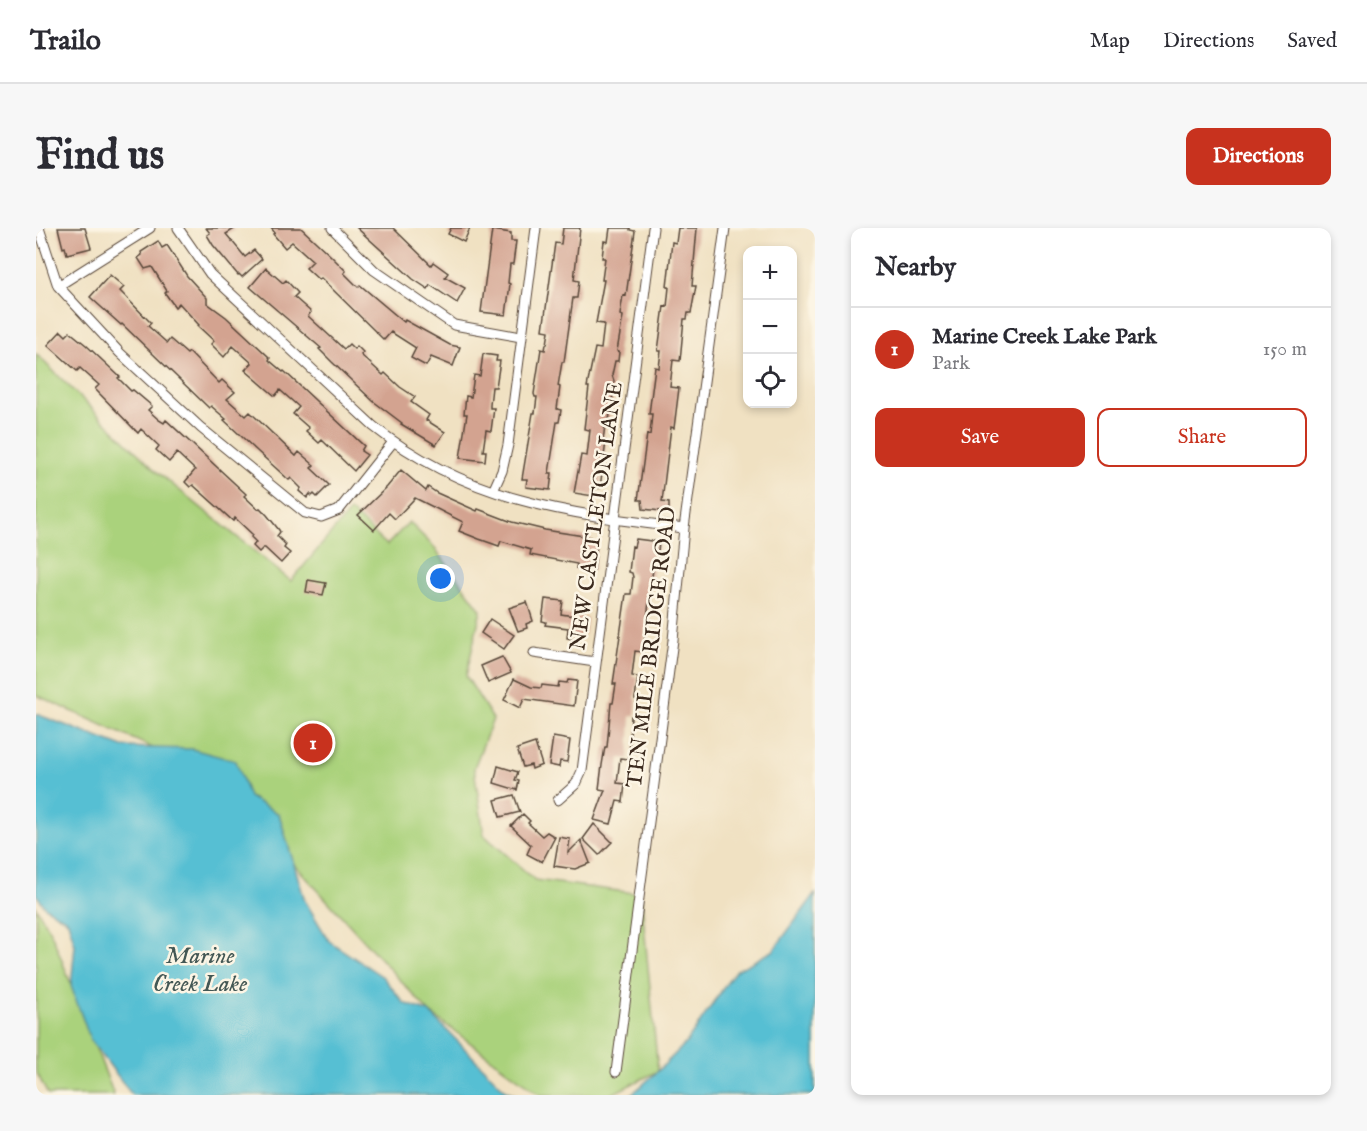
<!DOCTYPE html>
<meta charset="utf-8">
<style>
:root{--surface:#fff;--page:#f7f7f7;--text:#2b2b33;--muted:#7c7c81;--line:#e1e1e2;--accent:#c8321e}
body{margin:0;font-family:"IM FELL English",serif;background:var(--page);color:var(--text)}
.controls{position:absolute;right:18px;top:18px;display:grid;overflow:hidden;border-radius:12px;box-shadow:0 3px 9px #0003}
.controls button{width:54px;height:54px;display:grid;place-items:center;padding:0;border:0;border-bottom:2px solid var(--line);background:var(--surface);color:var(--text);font:30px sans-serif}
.you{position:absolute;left:405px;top:351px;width:21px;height:21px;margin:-15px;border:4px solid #fff;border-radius:50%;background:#1a73e8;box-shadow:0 0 0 9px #1a73e833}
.badge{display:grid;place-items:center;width:39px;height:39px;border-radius:50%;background:var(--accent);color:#fff;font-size:20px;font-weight:700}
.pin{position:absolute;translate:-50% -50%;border:3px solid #fff;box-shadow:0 2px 6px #0006}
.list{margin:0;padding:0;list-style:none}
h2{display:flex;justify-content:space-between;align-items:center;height:78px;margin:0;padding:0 24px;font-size:26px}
h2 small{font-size:20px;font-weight:400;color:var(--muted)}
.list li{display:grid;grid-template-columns:39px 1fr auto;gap:18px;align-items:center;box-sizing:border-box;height:84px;padding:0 24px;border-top:2px solid var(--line)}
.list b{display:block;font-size:22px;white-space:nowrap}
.list p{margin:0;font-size:20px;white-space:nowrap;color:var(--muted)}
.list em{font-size:20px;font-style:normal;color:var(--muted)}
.actions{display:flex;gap:12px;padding:18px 24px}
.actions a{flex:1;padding:14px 0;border:2px solid var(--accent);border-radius:12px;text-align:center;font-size:21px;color:var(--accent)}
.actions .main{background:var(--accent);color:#fff}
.icon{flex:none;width:33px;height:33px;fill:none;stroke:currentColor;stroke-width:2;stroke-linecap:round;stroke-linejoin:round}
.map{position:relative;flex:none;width:779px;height:867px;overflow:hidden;border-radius:12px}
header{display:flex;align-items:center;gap:36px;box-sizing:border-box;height:84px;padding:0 30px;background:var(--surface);border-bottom:2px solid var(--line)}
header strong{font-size:28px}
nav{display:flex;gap:33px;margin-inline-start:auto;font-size:21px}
.intro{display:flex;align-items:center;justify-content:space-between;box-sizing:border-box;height:144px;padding:0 36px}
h1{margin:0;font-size:42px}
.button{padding:15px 27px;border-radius:12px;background:var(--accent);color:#fff;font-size:21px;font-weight:700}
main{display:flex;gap:36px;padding:0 36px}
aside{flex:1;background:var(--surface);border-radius:12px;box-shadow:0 3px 9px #0003}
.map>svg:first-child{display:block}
</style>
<header>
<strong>Trailo</strong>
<nav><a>Map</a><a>Directions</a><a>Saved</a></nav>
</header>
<div class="intro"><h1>Find us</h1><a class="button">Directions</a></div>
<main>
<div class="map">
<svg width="779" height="867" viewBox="0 0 779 867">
<rect width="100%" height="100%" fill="#fcf5e5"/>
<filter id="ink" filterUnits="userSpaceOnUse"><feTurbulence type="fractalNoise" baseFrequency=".0167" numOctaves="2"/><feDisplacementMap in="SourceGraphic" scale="12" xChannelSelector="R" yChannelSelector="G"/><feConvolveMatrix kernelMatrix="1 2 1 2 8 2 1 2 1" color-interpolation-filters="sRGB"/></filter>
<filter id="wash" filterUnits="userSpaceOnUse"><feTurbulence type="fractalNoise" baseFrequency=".008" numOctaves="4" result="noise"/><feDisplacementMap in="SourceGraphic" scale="24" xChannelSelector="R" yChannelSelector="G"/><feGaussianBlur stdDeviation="1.35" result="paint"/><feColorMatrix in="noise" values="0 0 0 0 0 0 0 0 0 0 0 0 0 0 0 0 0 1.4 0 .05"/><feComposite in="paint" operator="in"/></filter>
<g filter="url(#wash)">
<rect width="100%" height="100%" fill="#f0e1c2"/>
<!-- green -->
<path fill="#aad27c" stroke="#727e4d" stroke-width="1.5" d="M0,126l120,117 135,110 59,-70 37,34 22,-23 24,24 48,64 -15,66 27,43 -19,49 10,67 51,45 106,14 17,177 -48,24h-70l-111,-83 -136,-149 -56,-77 -201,-91z
M0,679l16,28 62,160h-66l-12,-24z"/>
<!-- water -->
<path fill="#56bfd3" stroke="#487478" stroke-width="1.5" d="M0,486l87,33 69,2 44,12 13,36 30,17 26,87 24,40 54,36 21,26 25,9 76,78 10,5h-383l-42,-56 -19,-53 4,-41 -7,-24 -23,-14 -9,-13z
M779,666v201h-184l27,-24 28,-28 49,-72 38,-20z"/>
<g id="blocks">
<!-- building -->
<path fill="#d3a390" d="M22,0h27l6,20 -24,6 -2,-7 -2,1z
M170,0h30l-10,6 19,23 9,-7 8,9 -20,18 -3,-3 -1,1 -25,-30 -6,-10 3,-2z
M235,0h30l30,28 15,15 -2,2 14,14 2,-2 44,37 1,-2 45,25 10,2 -7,19 -22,-9 -5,9 -15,-8 5,-10 -25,-16 -7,8 -63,-62 -2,2 -13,-12 7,-7 -21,-19 -7,6 -12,-14 2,-1z
M321,0h36l38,37 2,-3 15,11 -3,4 20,11 -8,15 -27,-18 -2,4 -15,-10z
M415,0h19l-6,14 -16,-8z
M527,0h17l-6,52 5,1 -2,17h-4l-9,64h-2l-4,24 2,1 -3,22 4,1 -2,12h-2l-8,51h3l-2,17 -24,-3 1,-8h-5l11,-66h2l2,-16h-2l-1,-3 7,-45 4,1 1,-6h1l2,-13 -6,-1 12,-87 6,1z
M574,0h20v2l5,1 -9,65 -3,-1 -3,20 3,1 -6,35 2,1 -1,9h-3l-3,14 2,6 -2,23 -4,21h-3l-2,16h3l-6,47h-4l-3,8 -19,-3 7,-38 6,1 3,-26 -6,-1 5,-42h-2l8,-39 6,1 3,-25 -8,-1 8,-43h-2l3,-22h-3l2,-17 4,1z
M642,0h19l-5,58h4l-5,27h-3l-1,6h-3l-4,42 -7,-1 -3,27 9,1 -5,40 -3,-1 -9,75 7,1v7l-8,1 -18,-2 -1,-9h-4l9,-66 3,1 2,-21h-3l6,-47 4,1 2,-17h-3l6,-45 3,1 2,-20h-2l5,-45 4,1z
M456,2l19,3v8h5l-3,23h-3l-2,19 2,1 -4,31 -25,-3z
M122,13l4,7 5,-3 20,31 20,22v5l19,14 44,41 -1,2 14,12 1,-1 80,75 -3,5 6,4 -13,16 -32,-31 -3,3 -13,-12 3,-3 -16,-14 6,-7 -19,-17 -5,6 -30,-26 7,-7 -19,-17 -9,11 -13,-13 3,-3 -16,-15 1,-1 -20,-22 -4,4 -10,-14 2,-2 -15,-24 -7,2 -7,-11 4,-3 -1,-3z
M230,40l17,15 3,-3 12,13 -4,4 17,15 -3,4 36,33 5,-5 5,5 3,-3 6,6 -2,3 22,20 2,-2 15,14 15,10 -4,5 18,13 -3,5 19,12 -9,13 -35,-21 1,-1 -29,-22 -41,-39 -13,-13 2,-1 -71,-61z
M74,47l14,12 -4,4 31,32 -3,3 19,17 3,-4 17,15 2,-2 30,31 3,-3 13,12 -8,7 19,17 4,-4 46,44 3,-4 15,13 -3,3 18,17 -12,12 -3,-3 -2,2 -2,-2 -3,4 -8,-7 2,-3 -10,-10 -2,2 -32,-29 -33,-31 2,-1 -15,-13 -2,2 -87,-84 -1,1 -31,-28z
M25,103l5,5 4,-4 16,13 34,32 -2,1 13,13 2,-1 19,16 -4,4 11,10 5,3 2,-3 80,74 -2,2 14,13 2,-1 7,7 12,15 1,2 -3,4 9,9 -2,3 6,5 -9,10 -16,-15h-2l-4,4 -6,-6 3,-4 -5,-5 2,-2 -18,-17 -2,3 -40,-36 -3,2 -5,-5 10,-12 -18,-17 -8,9 -13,-12 3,-4 -18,-17 -3,4 -43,-44 4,-4 -19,-17 -3,3 -29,-26z
M447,126l14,2 -1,5h4l-4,26h-4l-2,18v3h4l-3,23 -5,-1 -3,21h3l-1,10 -25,-3 7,-44h-3l2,-18 5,1 3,-22 6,1z
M365,242l25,21 2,-4 9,6 40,18 1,-2 34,13 33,8 45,7 2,6 5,1 -3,26 -18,-2 1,-4 -47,-9 1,-5 -30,-9 -2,5 -20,-7 -20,-8 4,-9 -48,-24 -20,21 -6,-6 -15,17 -16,-15 29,-28z
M600,311l23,3 -2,18h-3l-11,92 -8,-1 -3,25 6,1 -3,22h2l-2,17h-4l-2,43 -9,-1 -3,25 8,1 -2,18 -6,-1 -6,23 -17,-4 11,-30 -6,-1 3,-24 3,-18h2l4,-44h2l3,-19h-3l13,-90h5l2,-17 -1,-4 -3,-1 3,-26 2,1z
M272,352l18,3 -3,12 -17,-3z
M509,371l18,2 -2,13 26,4 -2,17 -4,-1 -5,6 -9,-2 1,-10 -23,-3 1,-3 -4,-1z
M491,374l6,19 -7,3 1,4 -9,3 -9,-23z
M454,391l24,16 -10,14 -23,-16z
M466,429l9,16 -23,10 -7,-17z
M478,451l17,8 10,1 1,-3 16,2 1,-5 8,1 1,-3 9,1 -3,25 -50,-7 -4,9 -16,-8z
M517,509l17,3 -3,22 -7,-1 -1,6 -10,-2z
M499,515l7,22 -10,4 -1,-4 -8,2 -6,-18z
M462,538l20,6 -3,8 4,1 -2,9 -23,-7z
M478,567l6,17 -20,5 -5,-17z
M487,586l7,7 -2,2 14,13 5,-4 8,5 -13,25 -15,-8 4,-9 -20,-19z
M558,596l18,18 -13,13 -16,-16z
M523,609l11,2 -2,14 13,-13 9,23 -15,6 -21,-3z"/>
</g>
</g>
<g filter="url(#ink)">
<use href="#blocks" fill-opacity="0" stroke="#564537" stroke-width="1.5"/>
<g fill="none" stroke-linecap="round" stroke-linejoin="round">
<defs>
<path id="street" d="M3,0l19,58 62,67 81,75 104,85 16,4 18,-7 54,-68
M142,0l32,46 163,152c94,75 196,88 311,102
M296,0l42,42 80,55 67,12
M22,58l92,-58
M457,263l9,-20 6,-26 28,-217
M498,425l61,9
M522,572l18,-16 6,-13 71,-543
M580,844l57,-432 11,-112 41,-300"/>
</defs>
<!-- street casing -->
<use href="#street" stroke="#564537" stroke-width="11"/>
<!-- street -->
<use href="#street" stroke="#fff" stroke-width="9"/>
</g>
</g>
<g text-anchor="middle" stroke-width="5" stroke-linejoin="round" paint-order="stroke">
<!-- street labels -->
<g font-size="22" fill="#3b2a1e" stroke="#fcf5e5">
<text transform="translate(559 288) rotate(-82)" y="8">NEW CASTLETON LANE</text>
<text transform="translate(614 419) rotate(-83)" y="8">TEN MILE BRIDGE ROAD</text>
</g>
<!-- water labels -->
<g font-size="24" font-style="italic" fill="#435754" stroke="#fcf5e5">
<text x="164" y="735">Marine<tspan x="164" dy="28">Creek Lake</tspan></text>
</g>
</g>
</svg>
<div class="controls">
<button>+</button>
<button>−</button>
<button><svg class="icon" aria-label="locate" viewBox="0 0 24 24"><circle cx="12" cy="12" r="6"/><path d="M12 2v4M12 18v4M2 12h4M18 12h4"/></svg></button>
</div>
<div class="you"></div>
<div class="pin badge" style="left:277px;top:515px">1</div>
</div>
<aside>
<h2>Nearby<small></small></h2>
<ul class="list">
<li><span class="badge">1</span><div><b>Marine Creek Lake Park</b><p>Park</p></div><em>150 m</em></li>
</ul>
<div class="actions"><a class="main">Save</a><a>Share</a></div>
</aside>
</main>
